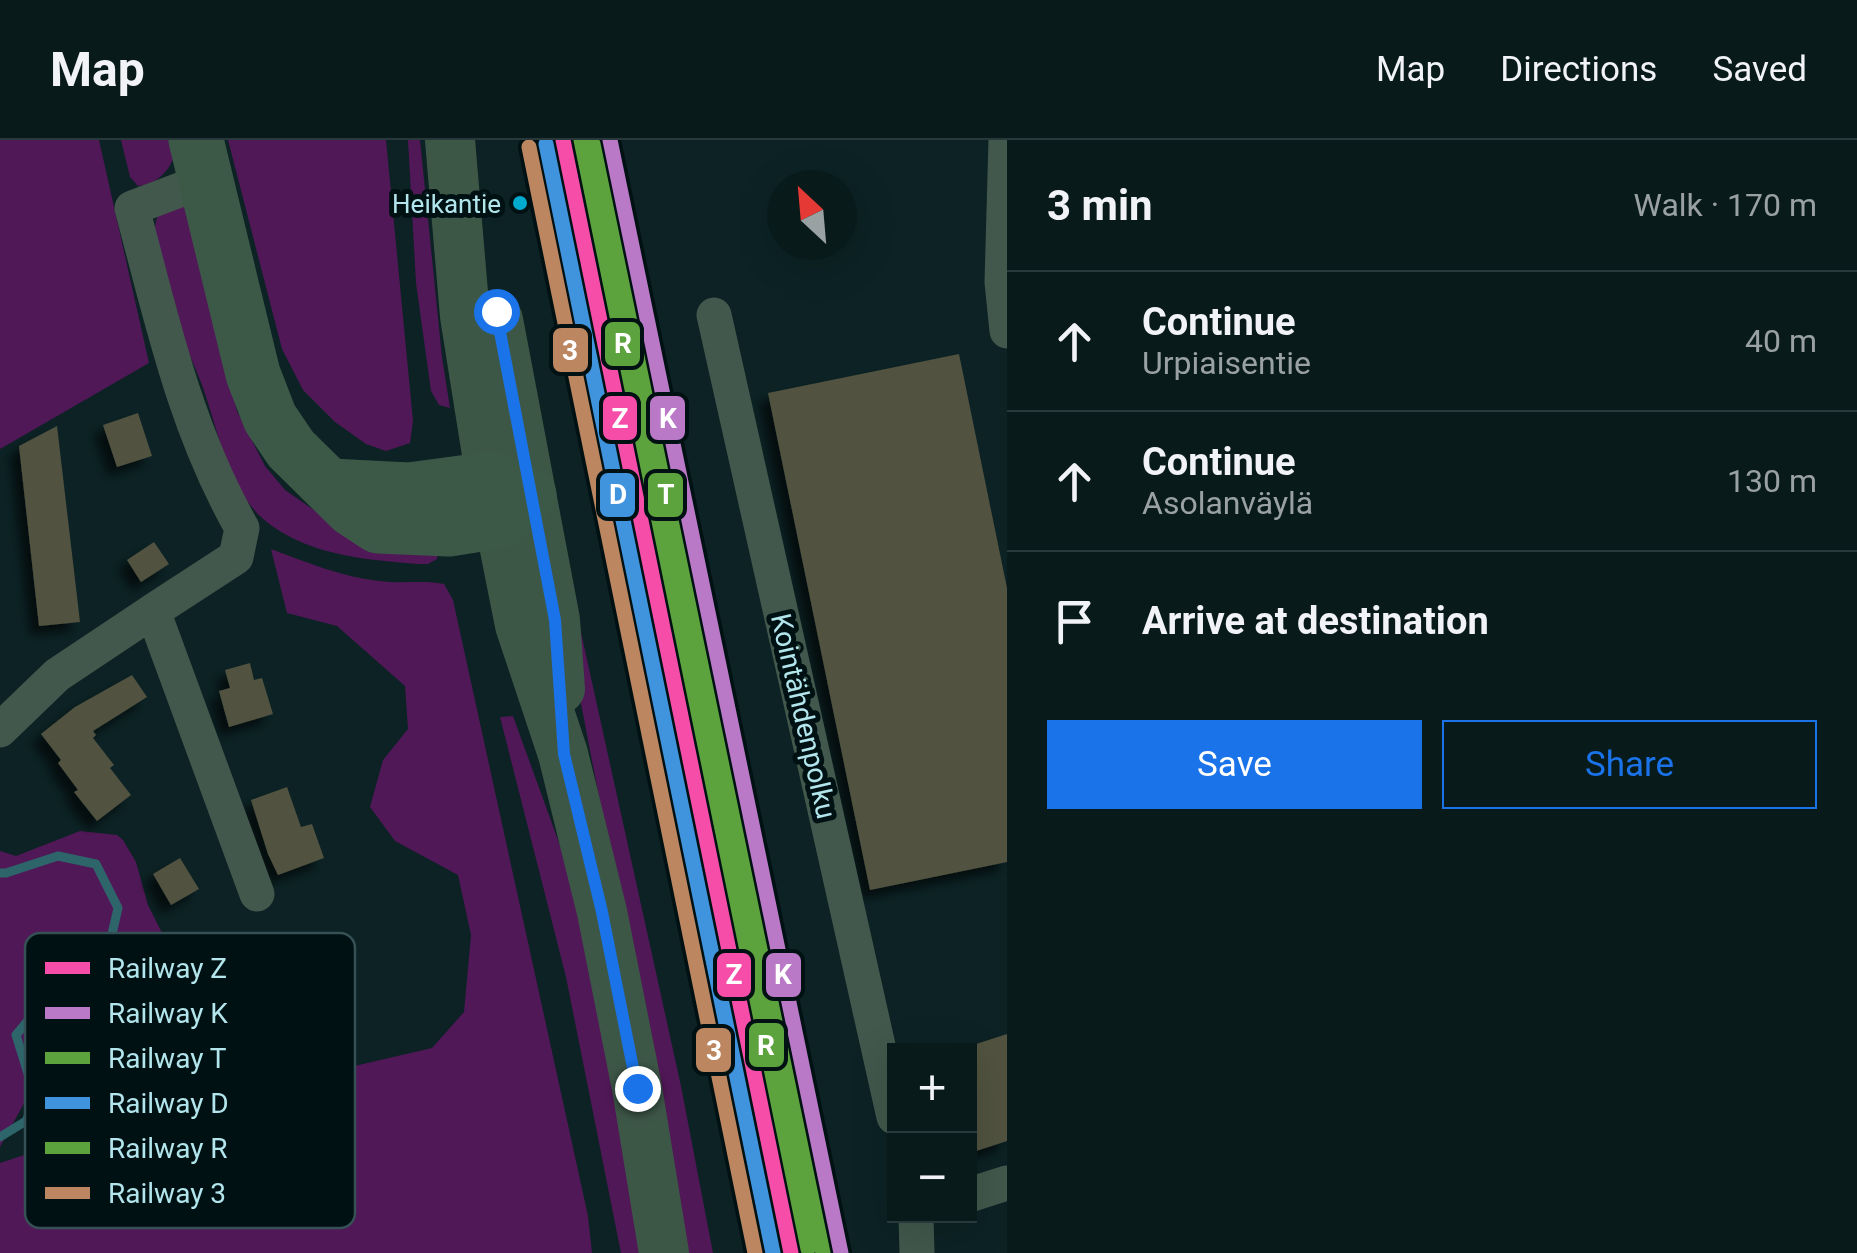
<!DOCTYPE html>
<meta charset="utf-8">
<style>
:root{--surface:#091a1b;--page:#172728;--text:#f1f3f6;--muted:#99a1a3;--line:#29383a;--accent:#1a73e8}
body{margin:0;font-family:Roboto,sans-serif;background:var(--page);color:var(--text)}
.controls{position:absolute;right:30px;bottom:30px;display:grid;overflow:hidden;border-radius:0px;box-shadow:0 10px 40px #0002}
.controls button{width:90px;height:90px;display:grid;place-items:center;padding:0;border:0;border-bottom:2px solid var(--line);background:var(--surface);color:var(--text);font:50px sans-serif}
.compass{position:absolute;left:767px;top:30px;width:90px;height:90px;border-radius:50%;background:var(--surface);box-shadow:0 10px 40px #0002;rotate:334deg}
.stop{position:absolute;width:30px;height:30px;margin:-22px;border:8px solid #1a73e8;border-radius:50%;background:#fff}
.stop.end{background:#1a73e8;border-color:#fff;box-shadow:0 2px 10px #0008}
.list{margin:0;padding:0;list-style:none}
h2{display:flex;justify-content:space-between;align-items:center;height:130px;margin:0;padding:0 40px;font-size:42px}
h2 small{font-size:32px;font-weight:400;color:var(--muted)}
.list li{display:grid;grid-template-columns:65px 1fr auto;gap:30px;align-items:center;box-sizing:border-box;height:140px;padding:0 40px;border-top:2px solid var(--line)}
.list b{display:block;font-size:38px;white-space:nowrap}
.list p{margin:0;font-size:32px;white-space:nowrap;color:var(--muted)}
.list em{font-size:32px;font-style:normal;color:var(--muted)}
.actions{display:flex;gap:20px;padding:30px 40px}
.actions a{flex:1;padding:22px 0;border:2px solid var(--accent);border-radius:0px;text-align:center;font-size:35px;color:var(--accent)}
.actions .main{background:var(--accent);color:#fff}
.icon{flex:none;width:55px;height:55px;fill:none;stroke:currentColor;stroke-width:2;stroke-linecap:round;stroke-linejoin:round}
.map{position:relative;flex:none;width:1007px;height:1113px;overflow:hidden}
header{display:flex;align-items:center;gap:60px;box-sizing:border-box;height:140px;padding:0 50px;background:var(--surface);border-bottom:2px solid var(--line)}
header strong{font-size:48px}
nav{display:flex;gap:55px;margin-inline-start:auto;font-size:35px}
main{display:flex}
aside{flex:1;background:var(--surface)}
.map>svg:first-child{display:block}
</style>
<header>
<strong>Map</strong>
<nav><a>Map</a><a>Directions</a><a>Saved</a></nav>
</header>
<main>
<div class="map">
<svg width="1007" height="1113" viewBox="0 0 1007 1113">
<defs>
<filter id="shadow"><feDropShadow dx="-9" dy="9" stdDeviation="5" flood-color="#0009"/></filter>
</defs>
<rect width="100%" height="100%" fill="#0c2224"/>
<!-- green -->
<path fill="#501857" d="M0,0h99l50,223 -149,86z
M121,0h53c5,22 -13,44 -36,46l-8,-9z
M228,0h158l27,281 -3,22 -24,8 -20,-7 -31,-22 -32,-32 -21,-41z
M408,0h12l22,217 8,51 -11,-3 -8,-14 -15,-108z
M171,63l19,6 47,202 28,55 20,24 62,43 93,9 -3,17 -9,5h-10c-49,-4 -104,-8 -146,-38 -45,-32 -52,-92 -70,-141 -7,-19 -16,-37 -23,-57 -10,-31 -16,-64 -24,-96 0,-15 4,-20 16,-29z
M560,397l121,549 32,167h-26l-131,-679z
M271,409c35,13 71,28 108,32 22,3 43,-1 65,3l9,16 135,616 4,37h-592v-90l136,-45 24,18 160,-62 112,-26 32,-36 7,-77 -13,-60 -63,-34 -25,-34 13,-47 25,-31 -3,-43 -68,-60 -50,-13z
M513,576l53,146 43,191 38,200h-26l-55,-276 -66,-260z
M80,691l37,4 6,5 13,22 12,43 15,30 -8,25 -61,28 -53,35 -2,53 -39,71v-296l16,5z"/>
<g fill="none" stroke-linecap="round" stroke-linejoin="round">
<!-- stream -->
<path stroke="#2d656b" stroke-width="9" d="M0,733h6l52,-17 38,8 22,44 -6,26 -46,41 -50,60 20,64 -10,22 -26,16"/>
</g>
<!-- building -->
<path fill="#515240" filter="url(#shadow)" d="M959,214l48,234v274l-137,28 -102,-497z
M138,273l14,43 -35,11 -14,-42z
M57,286l23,196 -41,4 -20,-180z
M154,402l15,22 -28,18 -14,-22z
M250,523l4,17 8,-2 11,36 -44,13 -10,-36 11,-3 -5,-18z
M132,535l15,22 -54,34 3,4 -3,3 21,27 -4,3 21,27 -34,26 -23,-29 4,-2 -20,-27 3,-3 -20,-26 34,-27z
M287,647l14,40 11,-3 12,34 -46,17 -10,-21 -17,-54z
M180,718l19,31 -28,16 -18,-31z
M1007,894v107l-37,12v-107z"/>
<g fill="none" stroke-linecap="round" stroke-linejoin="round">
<!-- street -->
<path stroke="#42584c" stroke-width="35" d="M1006,0l-4,142 5,49
M206,40l-74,28c29,109 53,220 110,320l-6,29 -83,54 104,283
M714,175l180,802
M0,590l57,-55 96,-64
M969,1055l38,-12
M916,1076l1,37"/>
<!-- secondary -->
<path stroke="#3d5747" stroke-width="50" d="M450,0l15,176 26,163 29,146 43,129 39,158 35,176 27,165
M498,180l57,300 5,69"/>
<!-- primary -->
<path stroke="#3c5947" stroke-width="55" d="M196,0l57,234 17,44 21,31 61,60 26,17 71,3 50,-8 30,-26 -38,-16 -82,11 -79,-4"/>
<defs>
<path id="rail-1" d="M563,0l228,1113"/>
<path id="rail-2" d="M610,0l231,1113"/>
<path id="rail-3" d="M593,4l230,1109"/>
<path id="rail-4" d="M546,4l227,1109"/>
<path id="rail-5" d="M581,0l227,1109"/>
<path id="rail-6" d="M529,7l226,1106"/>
</defs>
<!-- rail-1 casing -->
<use href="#rail-1" stroke="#001114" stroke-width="22"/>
<!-- rail-2 casing -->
<use href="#rail-2" stroke="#001114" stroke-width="22"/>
<!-- rail-3 casing -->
<use href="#rail-3" stroke="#001114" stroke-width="22"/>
<!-- rail-4 casing -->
<use href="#rail-4" stroke="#001114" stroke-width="22"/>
<!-- rail-5 casing -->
<use href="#rail-5" stroke="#001114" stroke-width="22"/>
<!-- rail-6 casing -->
<use href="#rail-6" stroke="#001114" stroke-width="22"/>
<!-- rail-1 -->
<use href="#rail-1" stroke="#f54da8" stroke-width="15"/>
<!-- rail-2 -->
<use href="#rail-2" stroke="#ba79c7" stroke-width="15"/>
<!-- rail-3 -->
<use href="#rail-3" stroke="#5da33d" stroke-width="15"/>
<!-- rail-4 -->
<use href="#rail-4" stroke="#4094de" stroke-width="15"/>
<!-- rail-5 -->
<use href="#rail-5" stroke="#5da33d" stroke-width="15"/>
<!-- rail-6 -->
<use href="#rail-6" stroke="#bb8660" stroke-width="15"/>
</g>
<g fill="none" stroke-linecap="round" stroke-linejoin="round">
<!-- route -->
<path stroke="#1a73e8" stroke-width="12" d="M496,171l59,309 9,134 38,158 35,176"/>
</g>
<!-- markers -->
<circle fill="#00a9ce" stroke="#001114" stroke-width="4" cx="520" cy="63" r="9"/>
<g text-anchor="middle" stroke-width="10" stroke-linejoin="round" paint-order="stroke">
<!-- bus labels -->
<g font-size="26" fill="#b2e6ec" stroke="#001114" text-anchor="end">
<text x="501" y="73">Heikantie</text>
</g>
<!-- street labels -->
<g font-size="28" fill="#b2e6ec" stroke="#001114">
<text transform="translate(804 576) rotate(77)" y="10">Kointähdenpolku</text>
</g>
</g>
<!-- legend -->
<rect x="25" y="793" width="330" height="295" rx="15" fill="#001114" stroke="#355155" stroke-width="2.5"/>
<rect x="45" y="822" width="45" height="12" fill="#f54da8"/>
<rect x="45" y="867" width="45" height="12" fill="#ba79c7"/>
<rect x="45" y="912" width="45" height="12" fill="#5da33d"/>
<rect x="45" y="957" width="45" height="12" fill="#4094de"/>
<rect x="45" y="1002" width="45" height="12" fill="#5da33d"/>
<rect x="45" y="1047" width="45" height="12" fill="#bb8660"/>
<g font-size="28" fill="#b2e6ec">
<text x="108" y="838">Railway Z</text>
<text x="108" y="883">Railway K</text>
<text x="108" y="928">Railway T</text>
<text x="108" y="973">Railway D</text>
<text x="108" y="1018">Railway R</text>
<text x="108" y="1063">Railway 3</text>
</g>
<g stroke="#001114" stroke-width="4">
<rect x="603" y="180" width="39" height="48" rx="10" fill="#5da33d"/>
<rect x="551" y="186" width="39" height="48" rx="10" fill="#bb8660"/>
<rect x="601" y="254" width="38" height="48" rx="10" fill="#f54da8"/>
<rect x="648" y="254" width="39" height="48" rx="10" fill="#ba79c7"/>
<rect x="646" y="331" width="39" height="48" rx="10" fill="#5da33d"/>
<rect x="598" y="331" width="39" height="48" rx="10" fill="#4094de"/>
<rect x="715" y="811" width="38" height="48" rx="10" fill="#f54da8"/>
<rect x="764" y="811" width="39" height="48" rx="10" fill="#ba79c7"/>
<rect x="747" y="881" width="39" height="48" rx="10" fill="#5da33d"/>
<rect x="694" y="886" width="39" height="48" rx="10" fill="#bb8660"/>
</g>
<g font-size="28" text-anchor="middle" font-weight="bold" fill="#fff">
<text x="623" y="213">R</text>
<text x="570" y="220">3</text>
<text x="620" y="288">Z</text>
<text x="668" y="288">K</text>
<text x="666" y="364">T</text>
<text x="618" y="364">D</text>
<text x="734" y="844">Z</text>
<text x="783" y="844">K</text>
<text x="766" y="915">R</text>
<text x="714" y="920">3</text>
</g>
</svg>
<div class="controls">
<button>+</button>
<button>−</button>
</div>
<svg class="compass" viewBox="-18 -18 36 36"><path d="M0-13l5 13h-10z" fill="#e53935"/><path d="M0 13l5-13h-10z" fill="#99a1a3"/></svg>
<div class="stop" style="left:496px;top:171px"></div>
<div class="stop end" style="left:637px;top:948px"></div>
</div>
<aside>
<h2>3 min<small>Walk · 170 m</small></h2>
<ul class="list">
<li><svg class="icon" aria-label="ahead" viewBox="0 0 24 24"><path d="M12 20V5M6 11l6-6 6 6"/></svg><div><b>Continue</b><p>Urpiaisentie</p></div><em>40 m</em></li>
<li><svg class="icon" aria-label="ahead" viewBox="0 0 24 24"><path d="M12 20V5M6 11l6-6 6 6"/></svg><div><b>Continue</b><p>Asolanväylä</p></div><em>130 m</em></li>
<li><svg class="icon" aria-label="arrive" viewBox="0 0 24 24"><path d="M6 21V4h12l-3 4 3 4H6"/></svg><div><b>Arrive at destination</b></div></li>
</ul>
<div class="actions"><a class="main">Save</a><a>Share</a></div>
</aside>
</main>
